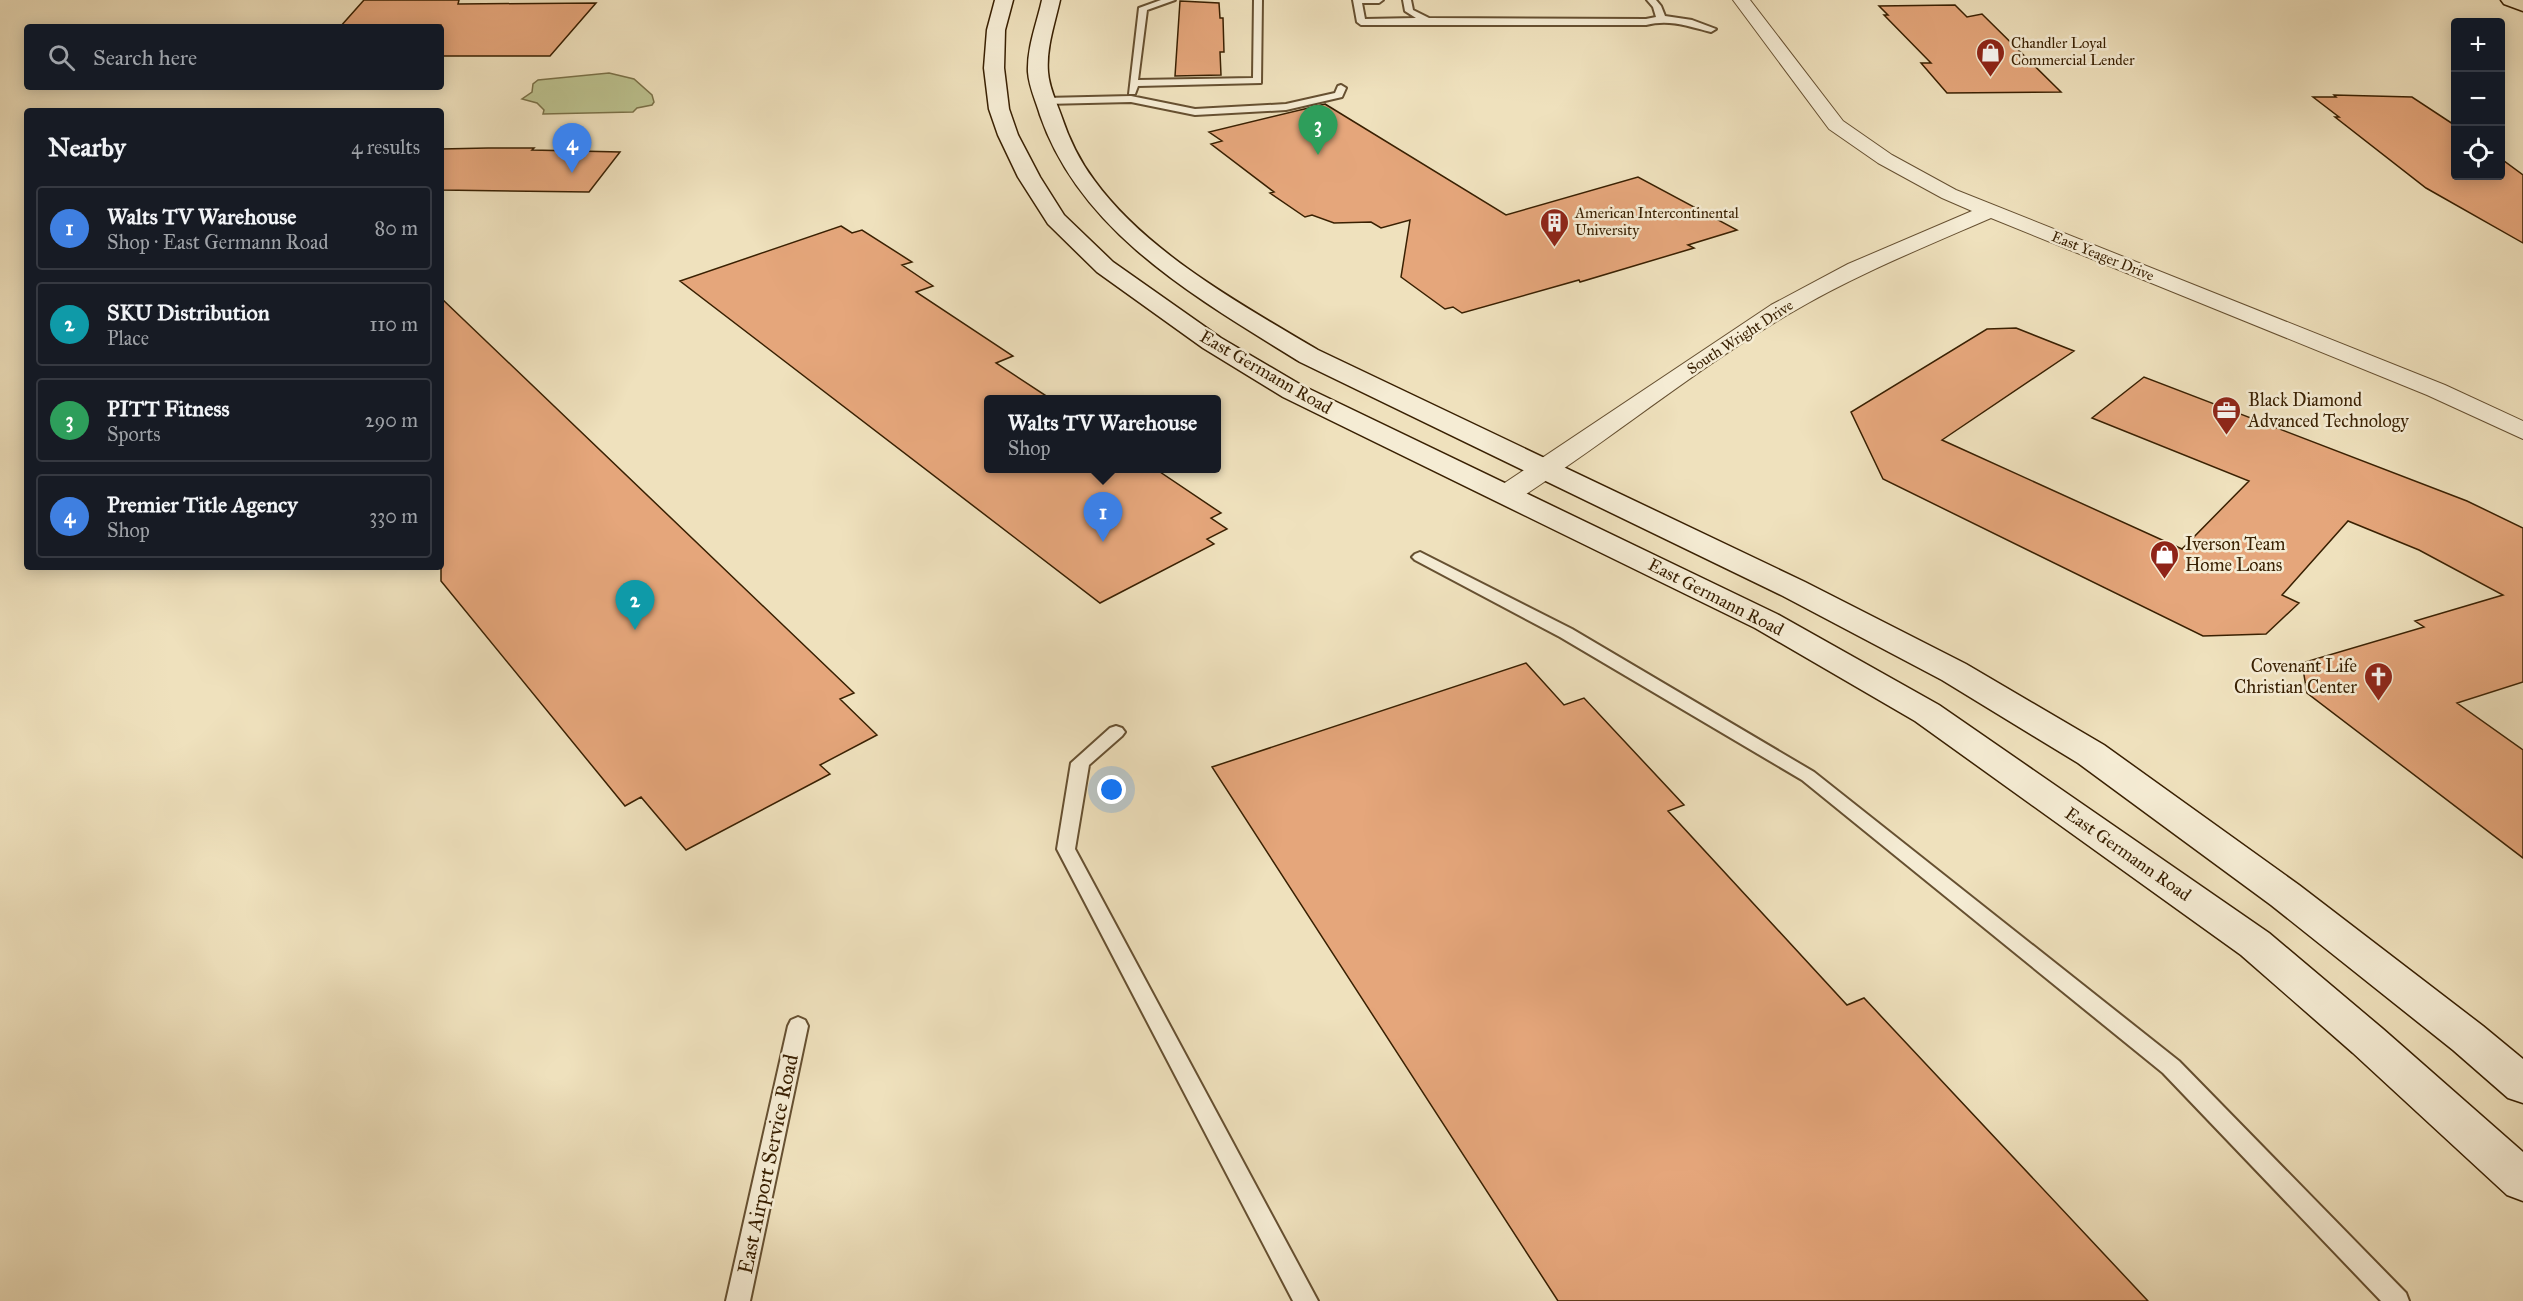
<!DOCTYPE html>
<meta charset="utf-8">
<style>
:root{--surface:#171b24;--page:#20242c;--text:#f1f3f6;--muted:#9ea1a6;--line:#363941;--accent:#0b8043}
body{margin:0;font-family:"IM FELL Great Primer",serif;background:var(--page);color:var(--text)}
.controls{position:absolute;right:18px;top:18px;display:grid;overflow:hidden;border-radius:6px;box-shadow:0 3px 15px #0003}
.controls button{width:54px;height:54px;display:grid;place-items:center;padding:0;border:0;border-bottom:2px solid var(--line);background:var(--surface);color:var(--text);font:30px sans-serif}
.you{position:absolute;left:1112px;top:790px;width:21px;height:21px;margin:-15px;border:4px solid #fff;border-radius:50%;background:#1a73e8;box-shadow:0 0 0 9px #1a73e833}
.badge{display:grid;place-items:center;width:39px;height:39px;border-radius:50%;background:var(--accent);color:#fff;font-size:20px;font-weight:700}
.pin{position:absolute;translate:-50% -50px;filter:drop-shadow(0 2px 3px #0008)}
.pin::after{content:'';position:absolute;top:32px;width:21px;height:18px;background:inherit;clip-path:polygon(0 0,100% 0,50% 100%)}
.popup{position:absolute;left:984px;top:395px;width:237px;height:78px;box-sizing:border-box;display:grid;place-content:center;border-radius:6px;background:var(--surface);filter:drop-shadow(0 2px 4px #0005);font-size:20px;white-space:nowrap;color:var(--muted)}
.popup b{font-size:22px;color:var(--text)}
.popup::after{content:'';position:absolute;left:50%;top:100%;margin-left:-12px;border:12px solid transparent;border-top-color:var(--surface)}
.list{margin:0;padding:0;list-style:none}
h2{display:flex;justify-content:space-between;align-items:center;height:78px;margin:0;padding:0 24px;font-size:26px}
h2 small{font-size:20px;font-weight:400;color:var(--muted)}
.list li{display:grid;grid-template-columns:39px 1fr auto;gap:18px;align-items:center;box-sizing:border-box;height:84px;margin:0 12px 12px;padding:0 12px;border:2px solid var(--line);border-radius:6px}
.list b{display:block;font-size:22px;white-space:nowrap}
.list p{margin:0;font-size:20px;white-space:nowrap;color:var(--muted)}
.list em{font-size:20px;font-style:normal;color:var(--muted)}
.icon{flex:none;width:33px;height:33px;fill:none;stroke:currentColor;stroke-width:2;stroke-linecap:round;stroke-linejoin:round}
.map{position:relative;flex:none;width:2523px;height:1301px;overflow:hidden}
.search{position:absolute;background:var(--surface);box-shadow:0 3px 15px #0003;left:24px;top:24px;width:420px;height:66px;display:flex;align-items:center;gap:15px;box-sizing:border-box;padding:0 21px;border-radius:6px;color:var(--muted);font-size:22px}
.panel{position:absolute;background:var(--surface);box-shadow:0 3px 15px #0003;left:24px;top:108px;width:420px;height:462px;border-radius:6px}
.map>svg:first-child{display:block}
</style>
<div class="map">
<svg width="2523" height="1301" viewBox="0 0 2523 1301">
<rect width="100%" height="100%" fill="#efe1bd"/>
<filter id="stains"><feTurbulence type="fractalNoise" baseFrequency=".00333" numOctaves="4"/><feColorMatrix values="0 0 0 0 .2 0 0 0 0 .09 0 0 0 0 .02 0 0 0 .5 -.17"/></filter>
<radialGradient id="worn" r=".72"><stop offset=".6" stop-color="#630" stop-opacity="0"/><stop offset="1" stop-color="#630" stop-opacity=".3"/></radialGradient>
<!-- green -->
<path fill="#bcc28f" stroke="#7a7148" stroke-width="1.5" d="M609,73l25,6 18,16 2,7 -2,3 -15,3 -4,4 -90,2 1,-4 -7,-7 -15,-4 10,-7 1,-8 5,-4z"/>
<!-- building -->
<path fill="#e5a67b" stroke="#392002" stroke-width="1.5" d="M364,0h95l-1,4 138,-1 -46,53h-109v-31l-101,2z
M1180,1l39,2 1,15h3l1,34h-4l1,23 -46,1z
M1955,5l12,12 15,-3 79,78 -114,1 -26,-30h10l-47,-48h4l-9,-9z
M2334,95l78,2 44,29v50h44v-18l23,17v68l-97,-55 -91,-71h4l-26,-20h23z
M1325,104l181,111 132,-38 99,53 -49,15 6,3 -114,34 -1,-2 -117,33 -9,-6 -8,2 -44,-32 9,-57 -29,8 -10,-6 -37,1 -22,-8 -7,2 -35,-24 4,-1 -63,-48 11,-3 -13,-9z
M488,148h46l-2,2 88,2 -31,40 -148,-2v-41z
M841,226l11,7 10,-3 50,32 -10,3 31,21 -17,6 97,64 -17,7 55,36h-62v69h165l67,45 -10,5 16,11 -20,10 7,5 -114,59 -420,-322z
M441,298l413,395 -14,6 37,36 -57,30 10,9 -144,76 -45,-53 -16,9 -184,-225z
M2016,328l58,23 -132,89 240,109 67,-68 -157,-63 52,-41 323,124 56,27v154l-66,21 66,47v108l-216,-165 -5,-30 122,-36 -9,-6 88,-26 -84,-45 -71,-29 -66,74 17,8 -33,31 -63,2 -320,-157 -32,-67 136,-83z
M1526,663l38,42 20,-7 100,107 -16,6 179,194 17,-7 284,303h-590l-346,-534z"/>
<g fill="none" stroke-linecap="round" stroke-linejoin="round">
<defs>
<path id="lane" d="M1161,0h14l-28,10 -9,70 115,-2 1,-78h8l-1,83 -123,3 -3,8h-6l10,-86z
M1353,0h30l-4,3h-17l3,16 51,-1 -11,-7 -2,-11h8l2,10 16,8 217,1 10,-2 -3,-10 -6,-7h9l5,6 4,10 27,4 24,9 -5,3c-23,-6 -42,-13 -65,-7h-285l-4,-3z
M1341,85l5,3 -4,9 -56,13 -91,5 -64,-13 -86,2 -5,-3 5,-3 86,-2 64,13 91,-5 49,-11 3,-7z
M1420,552l152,77 242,143 365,289 227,232 3,8h-28l-218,-228 -361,-293 -242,-143 -145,-77 -3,-3 3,-3z
M1116,726l6,2 3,4 -3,4 -33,29 -14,84 243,452h-25l-236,-452 14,-86 39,-35z
M798,1017l7,3 3,6 -58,275h-24l62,-275 3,-6z"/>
<path id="street" d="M1733,0h17l93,121 49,34 64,35 489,195 78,36v18l-96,-44 -436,-177c-69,30 -138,58 -202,96 -95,56 -180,127 -272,186l-10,2 -10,-2 -4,-6 4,-6 274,-183 77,-41 124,-53 -30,-13 -64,-35 -49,-34z"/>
<path id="secondary" d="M995,0h18l-8,30 -1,38 5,41 9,26 22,42 24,38 49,47 108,76 80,47 476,229 162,91 330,228 114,96 140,123v49l-16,-6 -154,-142 -112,-98 -326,-234 -160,-93 -472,-231 -80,-49 -106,-76 -49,-48 -30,-47 -20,-42 -9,-26 -5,-41 3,-38z
M1042,0h18c-5,23 -14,48 -12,72 1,15 8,29 13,43 8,24 18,45 33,65 53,73 148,125 224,170l487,232 161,82 138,81 195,140 184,141 40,33v44l-15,-5 -55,-48 -182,-145 -193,-142 -136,-83 -159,-84 -483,-234c-101,-63 -219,-128 -260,-247 -4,-14 -11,-28 -12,-43 -1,-25 9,-49 14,-72z"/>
<path id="highway" d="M2501,0h22v11l-19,-7z"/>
</defs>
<!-- lane casing -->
<use href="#lane" stroke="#665031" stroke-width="4"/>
<!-- street casing -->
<use href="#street" stroke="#665031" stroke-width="2"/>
<!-- secondary casing -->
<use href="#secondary" stroke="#392002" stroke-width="3"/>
<!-- highway casing -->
<use href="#highway" stroke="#392002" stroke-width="3"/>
<!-- lane -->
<use href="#lane" fill="#f5ecd4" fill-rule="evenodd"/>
<!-- street -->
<use href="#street" fill="#f5ecd4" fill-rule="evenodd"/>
<!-- secondary -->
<use href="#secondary" fill="#f5ecd4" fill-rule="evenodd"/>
<!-- highway -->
<use href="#highway" fill="#efe1bd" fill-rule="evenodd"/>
</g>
<!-- icons -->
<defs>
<symbol id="shop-pin" viewBox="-11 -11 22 30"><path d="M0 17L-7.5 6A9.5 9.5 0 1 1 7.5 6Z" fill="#8f2418" stroke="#f5ecd4"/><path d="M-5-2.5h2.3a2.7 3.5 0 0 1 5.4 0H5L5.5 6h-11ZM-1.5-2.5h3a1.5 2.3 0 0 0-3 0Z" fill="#fff"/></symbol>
<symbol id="building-pin" viewBox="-11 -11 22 30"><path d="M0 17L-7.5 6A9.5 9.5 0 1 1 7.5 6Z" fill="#8f2418" stroke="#f5ecd4"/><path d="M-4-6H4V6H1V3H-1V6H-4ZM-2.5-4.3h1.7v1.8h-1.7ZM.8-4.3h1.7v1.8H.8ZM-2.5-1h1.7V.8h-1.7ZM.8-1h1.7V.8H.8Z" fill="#fff"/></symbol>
<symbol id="office-pin" viewBox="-11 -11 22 30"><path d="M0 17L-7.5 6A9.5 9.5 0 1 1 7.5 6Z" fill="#8f2418" stroke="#f5ecd4"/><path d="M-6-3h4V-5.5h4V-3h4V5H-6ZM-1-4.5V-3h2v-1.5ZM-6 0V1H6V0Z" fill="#fff"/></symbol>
<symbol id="church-pin" viewBox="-11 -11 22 30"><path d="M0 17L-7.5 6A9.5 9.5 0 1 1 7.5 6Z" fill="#8f2418" stroke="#f5ecd4"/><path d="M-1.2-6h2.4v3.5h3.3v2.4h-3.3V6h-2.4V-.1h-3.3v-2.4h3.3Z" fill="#fff"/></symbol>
</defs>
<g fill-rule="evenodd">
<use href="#shop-pin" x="1974" y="36" width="33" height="45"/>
<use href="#building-pin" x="1538" y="206" width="33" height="45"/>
<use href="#office-pin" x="2210" y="394" width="33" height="45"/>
<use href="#shop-pin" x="2148" y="538" width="33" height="45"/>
<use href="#church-pin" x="2362" y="660" width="33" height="45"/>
</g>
<g text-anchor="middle" stroke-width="5" stroke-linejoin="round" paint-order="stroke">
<!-- far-poi labels -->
<g font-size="15" fill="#392002" stroke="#f5ecd4" text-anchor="start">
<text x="2011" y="48">Chandler Loyal<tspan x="2011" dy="17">Commercial Lender</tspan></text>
<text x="1575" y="218">American Intercontinental<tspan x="1575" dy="17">University</tspan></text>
</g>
<!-- far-street labels -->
<g font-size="15" fill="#392002" stroke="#f5ecd4">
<text transform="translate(2103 256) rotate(22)" y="5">East Yeager Drive</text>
<text transform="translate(1740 337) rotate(-33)" y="5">South Wright Drive</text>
</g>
<!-- street labels -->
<g font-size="18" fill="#392002" stroke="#f5ecd4">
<text transform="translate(1266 372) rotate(30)" y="6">East Germann Road</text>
<text transform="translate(1716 597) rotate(27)" y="6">East Germann Road</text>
<text transform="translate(2128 854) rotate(35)" y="6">East Germann Road</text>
</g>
<!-- poi labels -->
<g font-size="18" fill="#392002" stroke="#f5ecd4" text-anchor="start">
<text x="2248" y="406">Black Diamond<tspan x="2248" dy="21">Advanced Technology</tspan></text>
<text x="2185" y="550">Iverson Team<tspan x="2185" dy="21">Home Loans</tspan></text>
<text x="2357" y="672" text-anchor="end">Covenant Life<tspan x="2357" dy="21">Christian Center</tspan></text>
</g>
<!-- near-street labels -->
<g font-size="21" fill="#392002" stroke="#f5ecd4">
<text transform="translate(768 1164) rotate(-78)" y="7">East Airport Service Road</text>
</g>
</g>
<rect width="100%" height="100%" filter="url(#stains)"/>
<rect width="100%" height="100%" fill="url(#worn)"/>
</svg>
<div class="controls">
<button>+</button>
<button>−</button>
<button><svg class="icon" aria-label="locate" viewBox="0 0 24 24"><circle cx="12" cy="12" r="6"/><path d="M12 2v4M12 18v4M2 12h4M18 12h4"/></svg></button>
</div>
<div class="you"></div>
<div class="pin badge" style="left:1103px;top:542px;background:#3f7fe0">1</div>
<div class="popup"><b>Walts TV Warehouse</b>Shop</div>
<div class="pin badge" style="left:635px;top:630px;background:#0f9aa8">2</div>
<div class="pin badge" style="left:1318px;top:155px;background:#2e9e5b">3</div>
<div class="pin badge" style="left:572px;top:173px;background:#3f7fe0">4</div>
<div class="search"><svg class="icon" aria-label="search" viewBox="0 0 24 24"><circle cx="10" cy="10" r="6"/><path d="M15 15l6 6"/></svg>Search here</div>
<section class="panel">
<h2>Nearby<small>4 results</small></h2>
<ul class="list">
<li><span class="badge" style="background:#3f7fe0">1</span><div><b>Walts TV Warehouse</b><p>Shop · East Germann Road</p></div><em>80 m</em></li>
<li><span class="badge" style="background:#0f9aa8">2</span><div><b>SKU Distribution</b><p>Place</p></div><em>110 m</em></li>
<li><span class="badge" style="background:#2e9e5b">3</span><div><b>PITT Fitness</b><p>Sports</p></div><em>290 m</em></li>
<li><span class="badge" style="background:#3f7fe0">4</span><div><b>Premier Title Agency</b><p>Shop</p></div><em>330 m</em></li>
</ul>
</section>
</div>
